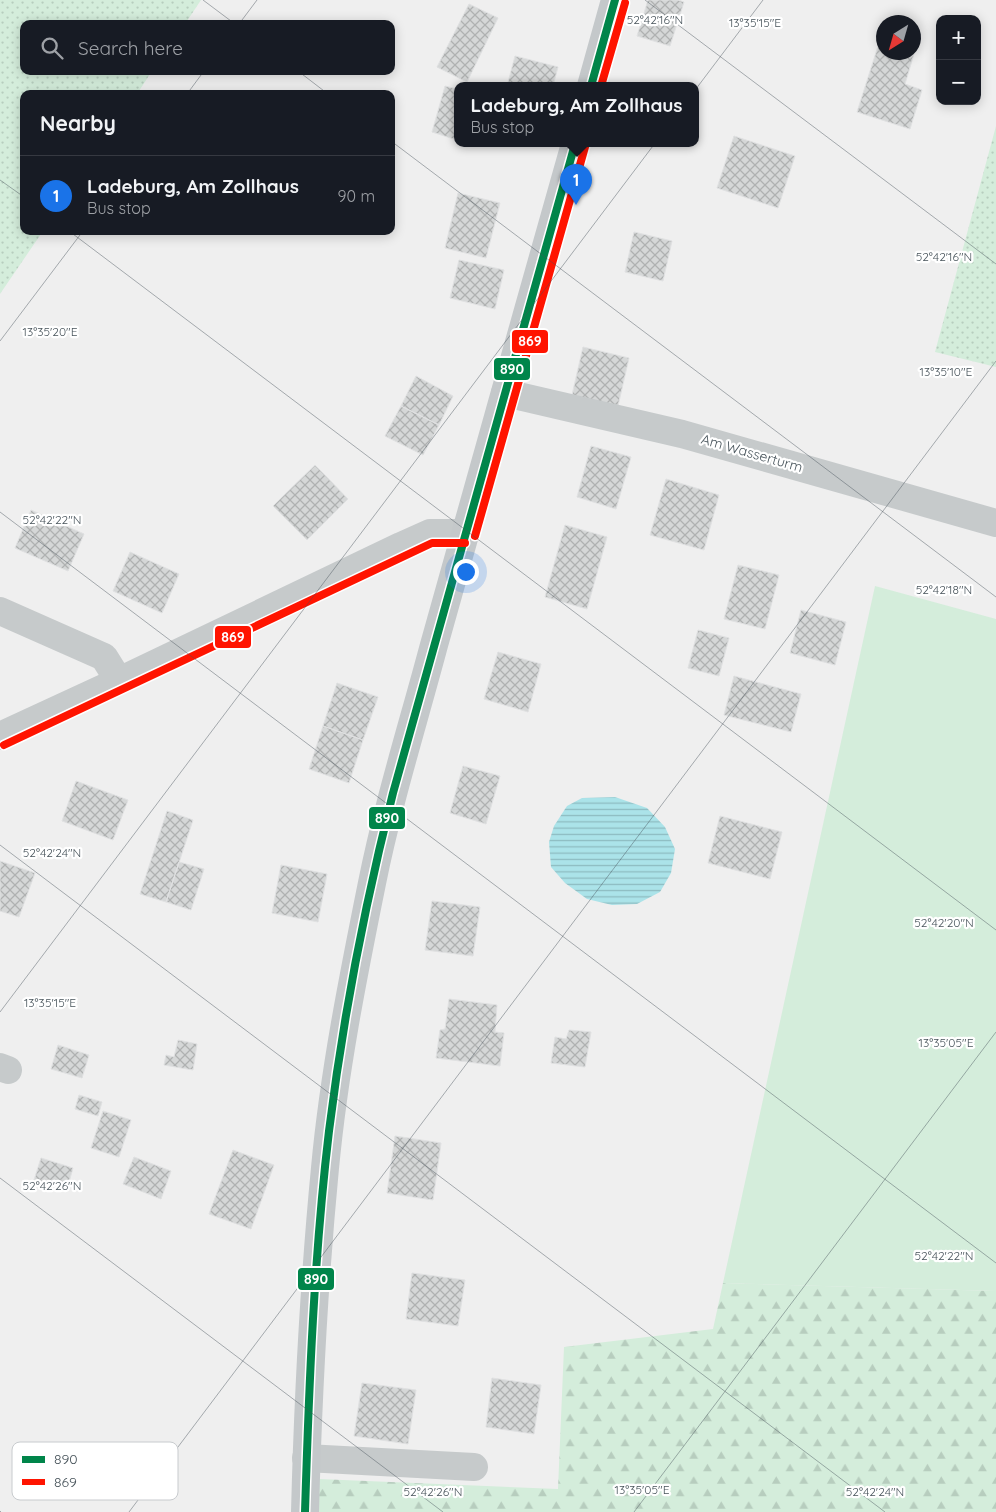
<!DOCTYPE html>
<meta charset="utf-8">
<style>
:root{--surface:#171b24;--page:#242831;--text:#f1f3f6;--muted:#9ea1a6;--line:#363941;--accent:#1a73e8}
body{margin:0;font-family:Quicksand,sans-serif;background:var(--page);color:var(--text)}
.controls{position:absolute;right:15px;top:15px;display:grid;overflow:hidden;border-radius:10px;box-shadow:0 2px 12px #0003}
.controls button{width:45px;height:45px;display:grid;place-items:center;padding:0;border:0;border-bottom:1px solid var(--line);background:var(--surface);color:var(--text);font:25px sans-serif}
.compass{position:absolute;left:876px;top:15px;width:45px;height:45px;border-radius:50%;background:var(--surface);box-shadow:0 2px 12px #0003;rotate:217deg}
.you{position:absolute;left:465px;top:571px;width:18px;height:18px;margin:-12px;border:4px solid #fff;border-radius:50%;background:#1a73e8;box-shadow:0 0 0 8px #1a73e833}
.badge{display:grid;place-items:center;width:32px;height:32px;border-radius:50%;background:var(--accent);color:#fff;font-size:16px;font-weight:700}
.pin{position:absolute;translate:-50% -41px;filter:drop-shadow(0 1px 2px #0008)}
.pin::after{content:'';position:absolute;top:26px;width:18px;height:15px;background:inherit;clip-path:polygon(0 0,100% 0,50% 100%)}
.popup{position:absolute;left:454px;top:82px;width:245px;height:65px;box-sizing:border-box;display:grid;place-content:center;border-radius:10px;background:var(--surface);filter:drop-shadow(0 1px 4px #0005);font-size:16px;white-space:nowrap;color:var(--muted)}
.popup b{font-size:19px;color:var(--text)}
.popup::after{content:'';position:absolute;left:50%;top:100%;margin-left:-10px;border:10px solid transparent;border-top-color:var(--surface)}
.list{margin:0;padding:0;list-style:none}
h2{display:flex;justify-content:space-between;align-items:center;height:65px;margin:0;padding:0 20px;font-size:21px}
h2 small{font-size:16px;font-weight:400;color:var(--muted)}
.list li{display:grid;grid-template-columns:32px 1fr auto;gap:15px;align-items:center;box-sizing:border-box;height:80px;padding:0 20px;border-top:1px solid var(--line)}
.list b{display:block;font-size:19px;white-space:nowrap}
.list p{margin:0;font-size:16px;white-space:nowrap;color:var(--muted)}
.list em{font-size:16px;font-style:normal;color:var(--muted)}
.icon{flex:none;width:28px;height:28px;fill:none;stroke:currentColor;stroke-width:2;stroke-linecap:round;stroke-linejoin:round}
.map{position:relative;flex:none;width:996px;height:1512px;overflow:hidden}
.search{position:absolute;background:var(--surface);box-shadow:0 2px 12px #0003;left:20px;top:20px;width:375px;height:55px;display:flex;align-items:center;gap:12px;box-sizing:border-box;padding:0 18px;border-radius:10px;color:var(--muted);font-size:19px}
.panel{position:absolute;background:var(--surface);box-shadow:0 2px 12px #0003;left:20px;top:90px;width:375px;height:145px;border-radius:10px}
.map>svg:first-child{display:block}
</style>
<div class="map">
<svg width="996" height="1512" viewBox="0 0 996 1512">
<defs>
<pattern id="grass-dots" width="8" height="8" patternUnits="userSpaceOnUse" patternTransform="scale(1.25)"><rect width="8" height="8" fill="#d4eddb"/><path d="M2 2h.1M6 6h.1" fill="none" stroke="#b7cdbe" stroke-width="1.8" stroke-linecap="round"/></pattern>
<pattern id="forest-firs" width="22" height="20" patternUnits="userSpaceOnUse" patternTransform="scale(1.25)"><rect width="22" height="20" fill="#d4eddb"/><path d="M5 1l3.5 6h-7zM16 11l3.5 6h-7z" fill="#b7cdbe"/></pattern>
<pattern id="water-rules" width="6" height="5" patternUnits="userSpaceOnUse" patternTransform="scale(1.25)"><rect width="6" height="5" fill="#abe3e9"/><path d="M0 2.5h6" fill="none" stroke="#8dbbc0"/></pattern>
<pattern id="building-cross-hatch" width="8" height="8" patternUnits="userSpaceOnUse" patternTransform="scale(1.25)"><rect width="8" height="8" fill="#d5d7d7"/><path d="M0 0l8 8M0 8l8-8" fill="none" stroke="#afb1b1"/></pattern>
</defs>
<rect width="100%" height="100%" fill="#efefef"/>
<!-- grass -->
<path fill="url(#grass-dots)" d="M0,0h201l-16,24h-161v47h128l-15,23h-113v137h19l-43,63z
M996,126v241l-61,-15z"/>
<!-- forest -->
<path fill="url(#forest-firs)" d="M723,1283l273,8v221h-678l1,-33 239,10 6,-142 149,-18z"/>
<!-- park -->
<path fill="#d4eddb" d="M875,586l121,33v672l-273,-8z"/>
<!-- water -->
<path fill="url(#water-rules)" d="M615,797l32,11 18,19 10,22 -4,24 -11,19 -23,12 -25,1 -25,-6 -22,-16 -14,-16 -2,-25 5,-16 13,-20 15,-8z"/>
<!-- building -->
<path fill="url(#building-cross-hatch)" stroke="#e0e1e2" d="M648,0h30l6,2 -14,44 -33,-10z
M469,4l29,14 -31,64 -30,-15z
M879,43l5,1v8l30,2 -9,30 17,6 -12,39 -53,-17z
M515,56l43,11 -5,19h-46z
M445,86l12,3v51l-25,-8z
M734,136l61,20 -17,52 -61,-20z
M458,193l42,10 -14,55 -41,-10z
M634,232l38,9 -9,40 -38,-9z
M459,260l45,10 -9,39 -45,-11z
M583,347l46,11 -11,48 -46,-11z
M416,376l37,20 -14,29 -38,-19z
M401,406l38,19 -16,30 -38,-19z
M591,446l40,11 -15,52 -39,-12z
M315,465l33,34 -41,41 -34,-34z
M666,479l53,16 -15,55 -54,-15z
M31,510l53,24 -16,37 -53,-23z
M565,525l42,12 -20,72 -42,-12z
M130,552l49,22 -17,39 -49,-22z
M738,565l41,10 -14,54 -41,-10z
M801,610l45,12 -11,43 -45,-12z
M698,630l31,8 -10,38 -31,-8z
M498,652l43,12 -13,48 -44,-13z
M734,676l67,18 -10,38 -67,-17z
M337,683l41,14 -15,43 -40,-14z
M323,726l40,14 -14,43 -40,-14z
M463,766l37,10 -14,48 -36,-11z
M76,781l52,19 -15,40 -51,-19z
M167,811l26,9 -27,82 -26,-8z
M720,816l62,16 -12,47 -62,-16z
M0,861l35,12 -16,44 -19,-6z
M179,862l25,7 -13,41 -25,-8z
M281,865l46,9 -9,48 -46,-9z
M432,901l48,6 -7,49 -48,-6z
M449,999l48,6 -2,27 9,1 -4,33 -64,-8 4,-28 5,-1z
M569,1030l22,2 -6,35 -34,-4 4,-26 11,2z
M178,1040l19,4 -4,26 -29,-5 2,-10 8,2z
M58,1045l31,10 -7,23 -31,-9z
M79,1095l23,7 -4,14 -23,-7z
M103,1111l28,9 -12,37 -28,-9z
M395,1136l46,7 -8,57 -46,-7z
M233,1150l41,15 -23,64 -42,-15z
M134,1157l37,14 -10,28 -38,-15z
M41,1158l32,10 -6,21 -33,-9z
M412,1273l53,7 -7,46 -52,-7z
M492,1378l49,7 -7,49 -48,-7z
M362,1383l54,7 -8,54 -54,-8z"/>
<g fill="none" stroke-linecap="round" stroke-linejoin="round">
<!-- minor -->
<path stroke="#c6cacb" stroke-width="28" d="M505,393l177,41 314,89
M0,611l104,46 15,24
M0,736l119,-55 282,-135 29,-13h35
M0,1067l8,3
M306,1458l168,9"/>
<!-- major -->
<path stroke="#c4c8ca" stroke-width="28" d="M591,86l24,-86
M305,1512c3,-115 9,-230 20,-344 9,-96 28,-191 47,-285 16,-80 41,-159 62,-238 46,-167 94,-334 141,-501"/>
<defs>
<path id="bus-1" d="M591,86l24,-86
M305,1512c4,-127 9,-255 24,-381 14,-113 36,-227 64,-338l182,-649"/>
<path id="bus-2" d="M601,86l24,-83
M475,536l110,-389
M4,745l428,-202h33"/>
</defs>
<!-- bus-1 casing -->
<use href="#bus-1" stroke="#fff" stroke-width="11"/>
<!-- bus-2 casing -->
<use href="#bus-2" stroke="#fff" stroke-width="11"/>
<!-- bus-1 -->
<use href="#bus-1" stroke="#00854a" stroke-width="8"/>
<!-- bus-2 -->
<use href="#bus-2" stroke="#ff1400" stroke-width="8"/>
</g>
<!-- ticks -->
<path fill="none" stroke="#47535a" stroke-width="1" stroke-opacity="0.45" d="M203,0l32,24M645,0l351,264M239,24l18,-24M298,71l30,23M187,94l17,-23M391,141l605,456M0,180l24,17M69,231l927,699M0,341l83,-110M0,512l996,751M0,845l885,667M0,1012l763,-1012M0,1178l443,334M0,1511l1,1M129,1512l867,-1151M634,1512l362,-480"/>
<g text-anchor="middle" stroke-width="4.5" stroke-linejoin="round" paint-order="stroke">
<!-- street labels -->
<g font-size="14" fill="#47535a" stroke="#fff">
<text transform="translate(752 453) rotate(16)" y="5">Am Wasserturm</text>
</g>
</g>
<!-- legend -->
<rect x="12" y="1442" width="166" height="58" rx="8" fill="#fff" stroke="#c8cbce" stroke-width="1"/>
<rect x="22" y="1456" width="23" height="7" fill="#00854a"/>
<rect x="22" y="1479" width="23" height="6" fill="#ff1400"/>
<g font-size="14" fill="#47535a">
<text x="54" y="1464">890</text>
<text x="54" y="1487">869</text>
</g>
<g font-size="12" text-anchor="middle" fill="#47535a" stroke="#fff" stroke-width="4.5" stroke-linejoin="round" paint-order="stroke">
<text x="655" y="24">52°42'16"N</text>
<text x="755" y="27">13°35'15"E</text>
<text x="944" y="261">52°42'16"N</text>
<text x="50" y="336">13°35'20"E</text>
<text x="946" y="376">13°35'10"E</text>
<text x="52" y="524">52°42'22"N</text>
<text x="944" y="594">52°42'18"N</text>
<text x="52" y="857">52°42'24"N</text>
<text x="944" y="927">52°42'20"N</text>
<text x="50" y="1007">13°35'15"E</text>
<text x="946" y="1047">13°35'05"E</text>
<text x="52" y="1190">52°42'26"N</text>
<text x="944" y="1260">52°42'22"N</text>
<text x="642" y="1494">13°35'05"E</text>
<text x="433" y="1496">52°42'26"N</text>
<text x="875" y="1496">52°42'24"N</text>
</g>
<g stroke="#fff" stroke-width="2">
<rect x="511" y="329" width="38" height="25" rx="5" fill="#ff1400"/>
<rect x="493" y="357" width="38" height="24" rx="5" fill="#00854a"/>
<rect x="214" y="625" width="38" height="24" rx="5" fill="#ff1400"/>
<rect x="368" y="806" width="38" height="24" rx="5" fill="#00854a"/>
<rect x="297" y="1267" width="38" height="24" rx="5" fill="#00854a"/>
</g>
<g font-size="14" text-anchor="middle" font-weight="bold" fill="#fff">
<text x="530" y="346">869</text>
<text x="512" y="374">890</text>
<text x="233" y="642">869</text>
<text x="387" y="823">890</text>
<text x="316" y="1284">890</text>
</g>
</svg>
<div class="controls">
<button>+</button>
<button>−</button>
</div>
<svg class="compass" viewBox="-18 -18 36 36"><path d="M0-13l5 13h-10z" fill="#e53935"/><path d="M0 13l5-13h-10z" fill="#9ea1a6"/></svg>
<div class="you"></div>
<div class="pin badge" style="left:576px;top:205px">1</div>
<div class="popup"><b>Ladeburg, Am Zollhaus</b>Bus stop</div>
<div class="search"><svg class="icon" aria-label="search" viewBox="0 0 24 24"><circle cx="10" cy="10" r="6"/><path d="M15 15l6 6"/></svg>Search here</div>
<section class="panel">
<h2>Nearby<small></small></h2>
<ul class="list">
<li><span class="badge">1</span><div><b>Ladeburg, Am Zollhaus</b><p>Bus stop</p></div><em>90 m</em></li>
</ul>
</section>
</div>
